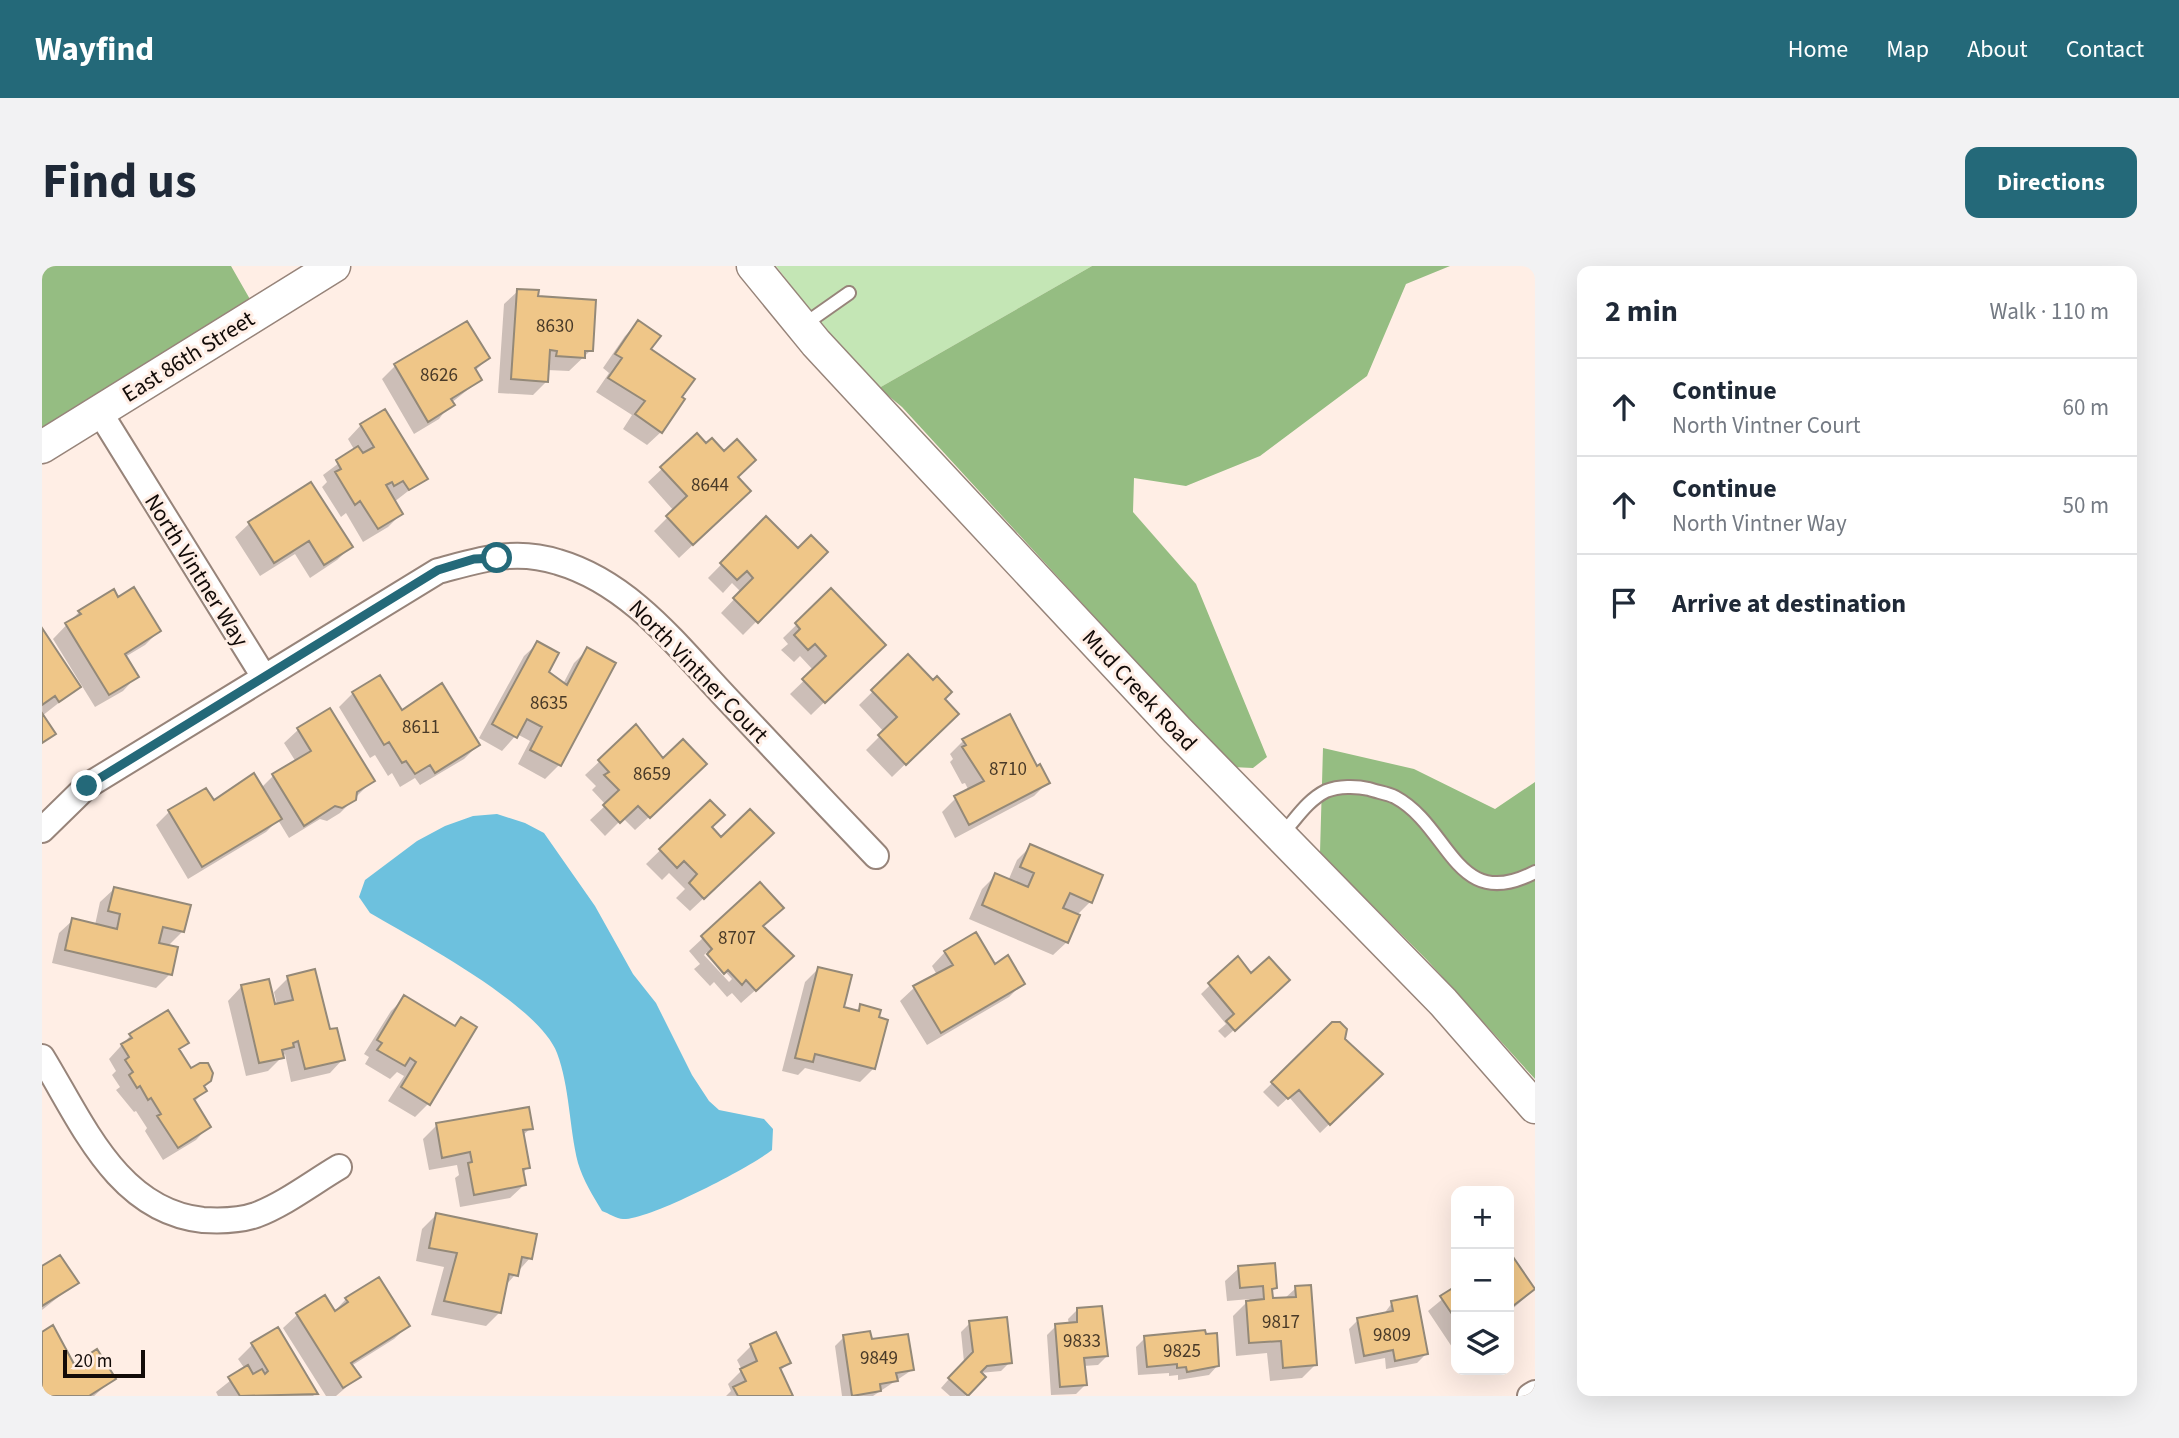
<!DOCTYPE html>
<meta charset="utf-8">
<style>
:root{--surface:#fff;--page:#f2f2f3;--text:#1f2937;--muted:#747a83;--line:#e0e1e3;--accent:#246979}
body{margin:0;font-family:"Source Sans 3",sans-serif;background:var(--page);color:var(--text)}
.controls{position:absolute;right:21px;bottom:21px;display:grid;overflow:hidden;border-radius:14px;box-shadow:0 7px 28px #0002}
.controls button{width:63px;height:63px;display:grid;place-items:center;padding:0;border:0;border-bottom:2px solid var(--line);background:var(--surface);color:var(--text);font:35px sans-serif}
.scale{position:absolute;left:21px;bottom:18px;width:82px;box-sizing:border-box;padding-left:7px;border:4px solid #120b08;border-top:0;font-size:19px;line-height:24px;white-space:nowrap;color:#120b08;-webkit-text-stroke:5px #ffeee5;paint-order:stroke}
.stop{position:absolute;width:21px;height:21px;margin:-16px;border:5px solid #246979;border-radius:50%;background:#fff}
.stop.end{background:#246979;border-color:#fff;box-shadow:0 2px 7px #0008}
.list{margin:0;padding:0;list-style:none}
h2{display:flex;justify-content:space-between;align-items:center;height:91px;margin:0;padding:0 28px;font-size:30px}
h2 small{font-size:23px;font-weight:400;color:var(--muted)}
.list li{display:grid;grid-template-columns:46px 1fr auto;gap:21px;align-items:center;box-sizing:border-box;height:98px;padding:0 28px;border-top:2px solid var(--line)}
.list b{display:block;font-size:26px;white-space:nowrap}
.list p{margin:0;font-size:23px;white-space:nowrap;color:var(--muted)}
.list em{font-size:23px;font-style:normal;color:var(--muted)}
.icon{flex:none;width:38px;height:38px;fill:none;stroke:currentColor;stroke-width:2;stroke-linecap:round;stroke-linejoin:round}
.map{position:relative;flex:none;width:1493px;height:1130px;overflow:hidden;border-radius:14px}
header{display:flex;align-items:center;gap:42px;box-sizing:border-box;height:98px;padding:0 35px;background:var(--accent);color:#fff}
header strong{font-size:33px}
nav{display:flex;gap:38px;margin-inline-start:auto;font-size:24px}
.intro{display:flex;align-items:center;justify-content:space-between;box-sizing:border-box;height:168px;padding:0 42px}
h1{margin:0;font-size:49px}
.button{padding:18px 32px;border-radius:14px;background:var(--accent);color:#fff;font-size:24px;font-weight:700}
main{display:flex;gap:42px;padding:0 42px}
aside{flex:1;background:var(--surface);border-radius:14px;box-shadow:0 7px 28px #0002}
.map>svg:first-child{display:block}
</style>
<header>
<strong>Wayfind</strong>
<nav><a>Home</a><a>Map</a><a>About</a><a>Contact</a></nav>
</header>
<div class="intro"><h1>Find us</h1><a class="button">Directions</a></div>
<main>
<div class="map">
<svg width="1493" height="1130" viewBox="0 0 1493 1130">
<rect width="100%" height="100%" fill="#ffeee5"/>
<!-- green -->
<path fill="#c4e6b5" d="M734,0h316l-213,122 -39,-39z"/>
<!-- forest -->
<path fill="#95bd82" d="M0,0h189l20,35 -209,131z
M1050,0h358l-44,18 -39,92 -107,80 -74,30 -52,-8 -1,34 63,72 71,173 -14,11 -21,-1 -330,-360 -23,-19z
M1281,482l91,21 81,40 40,-27v297l-108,-119 -107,-107z"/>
<!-- water -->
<path fill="#6dc1de" d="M455,548l28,9 19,10 51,73 38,68 23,29 36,72 17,26 10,9 45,9 9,10 -1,21c-23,18 -123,70 -149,69 -6,0 -15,-6 -21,-8 -9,-15 -19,-31 -24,-48 -9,-36 -8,-75 -21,-110 -18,-48 -141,-113 -187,-140l-11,-16 6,-17 52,-39 28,-15 28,-10z"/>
<!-- shadow -->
<path fill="#0003" fill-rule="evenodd" d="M476,25l18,7 55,52 -22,21 -22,-1v11l-14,14 -35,-2 6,-89z
M596,57l11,27 12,82 -14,13 -24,-16 9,-14 -36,-23 13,-19 -6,-5 22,-32z
M446,92l-13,13 5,9 -29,23 -12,16 -25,15 -32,-55 13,-13z
M319,159l64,53 -31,24 7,12 -13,13 -25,15 -17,-29 -5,4 -19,-30 5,-5 -4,-7 32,-24 -7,-12z
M655,170l39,41 -1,28 -56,53 -25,-27 20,-20 -26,-29z
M724,253l32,31 27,2 -82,83 -22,-22 20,-21 -9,-9 -9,10 -15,-15z
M207,258l102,23 -14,13 -27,18 -15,-24 -35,22 -25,-39z
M789,325l52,54 -72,70 -21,-21 24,-23 -14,-15 -6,6 -13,-12 7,-6 -5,-6z
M76,333l41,32 -14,14 -20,12 11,20 -13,14 -28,16 -42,-68 26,-27z
M0,365l37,56 -37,29z
M496,377l8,30 17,11 11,-21 13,-13 -28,115 -14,14 -27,-15 12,-23 -13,-7 -15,17 -23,-13 45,-82z
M866,391l49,57 -65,63 -26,-27 18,-18 -25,-27z
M311,427l48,20 77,32 -14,14 -44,26 -5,-7 -15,9 -8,-14 -4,3 -13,-21 -5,3 -31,-51z
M594,461l27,33 28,18 -56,52 -12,-12 -18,18 -15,-16 16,-15 -14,-15 4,-4 -11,-11z
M256,464l74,51 -32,32 -13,8 -7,-2 -31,19 -11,-18 -12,12 -78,47 -32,-54 13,-13 44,-9 48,-15 12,-12 23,-14 -12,-19z
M922,474l72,28 12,14 -14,14 -79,42 -13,-26 14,-14 13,-7 -4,-8 -3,1 -12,-22 3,-3 -3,-5z
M668,536v26l11,11 37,8 -68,64 -14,-13 9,-9 -16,-16 -7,7 -16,-16z
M989,580l59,56 -14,14 -9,26 -14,13 -84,-36 13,-30 14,-14 12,6 9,-21z
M718,619l1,42 17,43 -37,33 -9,-10 -5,4 -13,-15 -4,4 -16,-17 6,-5 -11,-13zM665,686l25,27 -3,3 -25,-27z
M72,623l69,42 -16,16 3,27 -14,14 -104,-25 7,-30 14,-13 22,5 5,-23z
M903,686l49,14 29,17 -14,14 -82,48 -27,-44 14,-13 23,-13 -5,-9z
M1196,692l13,18 28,13 -54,49 -7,-7 8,-7 -25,-30z
M776,703l24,39 13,4 6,-6 13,62 -14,14 -55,-14 -7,7 -16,-4 23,-89z
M246,712l40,53 15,28 -13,14 -39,9 -6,-28 -17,17 -22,5 -18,-75 13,-14 32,19 4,-1 -3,-13z
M362,732l49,29 8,-8 -33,85 -13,13 -27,-16 16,-25 -7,-4 -7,7 -25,-15 4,-7 -5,-3 27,-43z
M126,746l19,30 -9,9 27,40 -11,11 15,24 -13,14 -33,20 -18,-29 2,-3 -11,-17 -2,1 -18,-22 4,-3 -8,-12 4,-4 -7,-12 21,-23z
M1290,758l11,16 38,34 -61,59 -31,-36 -11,10 -15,-15z
M395,859l94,3 -9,8 6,31 -6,7 2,11 -14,13 -50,9 -5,-29 4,-3 -2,-10 -28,5 -6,-31z
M394,949l94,43 -25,28 -5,26 -14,14 -55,-11 13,-48 -28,-6 6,-32z
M1467,987l25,37 -25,22z
M0,1002l34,15 -34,27z
M1197,1002l36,20 -4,4 1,8 12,-1 12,-11 20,76 -14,14 -32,3 -3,-28 -31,3 -3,-40 17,-17 -23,2 -2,-20z
M1414,1022v65l-28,-42z
M283,1031l9,15 12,-13 62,27 -14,13 -43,27 7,11 -22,19h-10l-43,-68 14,-13z
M1350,1037l34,51 -9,9 -31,6 -1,-11 -30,6 -6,-35 9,-9 25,-5z
M1035,1044l30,46 -9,9 -15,1 2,19 -9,9 -25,1 -4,-60 9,-9 13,-1 -1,-6z
M928,1057l40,39 -9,9 -21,2 4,4 -19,19h-15l-9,-8 23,-26 -3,-30z
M235,1064l39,63 -3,3h-95l-2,-4 29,-23 -7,-10 14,-14z
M0,1068l32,33 40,11 -20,18h-52z
M802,1071l26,4 42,29 -39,26h-31l-7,-50z
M1103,1072l73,27 -9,10 -31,5v-5l-9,1v-3l-31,2 -2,-28z
M709,1080l38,16 -9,9 11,25h-65l5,-5 -3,-7 14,-14 -5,-10z"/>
<!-- building -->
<path fill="#efc688" stroke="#948978" stroke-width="2" d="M475,23l22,1 -1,6 58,4 -3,51h-8v7l-29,-2 1,-5 -7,-1 -2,32 -37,-3z
M596,54l23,16 -10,13 44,30 -13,18 3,2 -23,34 -27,-19 10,-13 -37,-23 14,-20 -7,-4z
M425,55l23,37 -15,10 7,12 -31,19 4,6 -27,17 -34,-58z
M343,143l43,70 -19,11 -6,-9 -9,5 -2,-4 -6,3 17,29 -25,15 -18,-28 -5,4 -20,-33 6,-3 -5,-9 22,-14 5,7 11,-6 -14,-23z
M655,167l9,10 6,-5 12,13 13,-12 19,21 -18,17 13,14 -58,54 -27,-29 21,-20 -27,-29z
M269,216l42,65 -29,18 -15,-24 -35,22 -26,-41z
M724,250l32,32 13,-13 17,17 -70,71 -25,-25 20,-20 -6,-7 -10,9 -17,-17z
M92,321l27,44 -36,23 14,23 -30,18 -44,-72 16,-9 -3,-3 36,-22 4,8z
M789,322l55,57 -61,58 -23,-24 24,-23 -11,-12 -7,6 -14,-15 6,-6 -5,-6z
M0,362l39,59 -22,15 -4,-6 -13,9z
M495,375l22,12 -10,19 18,13 20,-38 29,16 -55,103 -31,-16 12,-23 -15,-8 -10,19 -25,-14z
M866,388l25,26 4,-4 15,16 -7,7 14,15 -53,51 -28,-30 19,-18 -26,-27z
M338,409l22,35 40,-27 38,62 -45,28 -5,-8 -15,9 -9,-13 -4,2 -13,-21 -5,3 -32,-53z
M288,442l45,73 -18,11 -1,8 -14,8 -7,-2 -31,20 -32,-52 39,-23 -14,-23z
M0,447l14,21 -14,9z
M968,448l27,52 3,-2 10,19 -81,42 -15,-29 30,-15 -22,-34 4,-2 -4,-6z
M594,458l27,34 20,-19 24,25 -57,54 -12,-12 -18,17 -17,-18 16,-15 -15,-15 5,-3 -11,-12z
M212,507l28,46 -80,48 -34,-57 38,-22 8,12z
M668,534l15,15 -13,12 9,10 29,-28 24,24 -70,66 -15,-16 8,-9 -13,-13 -7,7 -18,-19z
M988,578l73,31 -11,28 -22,-10 -7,15 17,7 -12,28 -86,-38 13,-32 33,14 6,-14 -14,-6z
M718,616l24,26 -21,18 31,30 -38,35 -10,-11 -4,5 -14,-15 -4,4 -17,-20 5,-5 -11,-13z
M72,621l77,18 -7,27 -21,-5 -4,16 19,4 -6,28 -107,-25 7,-32 45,11 3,-15 -12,-3z
M934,666l19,32 13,-9 17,29 -84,49 -28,-47 40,-21 -9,-14z
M1196,690l13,17 18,-16 21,23 -55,51 -9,-10 8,-7 -26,-31z
M776,701l34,8 -8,32 15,4 1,-7 21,6 -2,7 9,3 -13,49 -60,-15 -2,8 -18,-4z
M273,703l15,60 7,-1 8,32 -40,9 -7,-28 -5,2 1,4 -12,3 2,8 -25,5 -18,-78 28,-6 6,25 18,-4 -6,-24z
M362,729l51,31 6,-9 16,10 -47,78 -29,-18 15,-25 -6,-4 -5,8 -28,-16 5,-7 -5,-3z
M126,744l21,33 -10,6 12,19 9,-5h8l5,10 -2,8 -7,5 3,5 -13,8 17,28 -33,21 -21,-32 4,-2 -10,-16 -3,2 -8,-14 -3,2 -8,-13 4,-3 -8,-12 4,-3 -8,-13 11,-6 -3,-4z
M1290,756h8l7,7 -2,10 38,35 -53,51 -31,-35 -11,9 -17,-17z
M487,841l4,22 -10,1 7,38 -7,1 3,16 -52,10 -6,-32 4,-1 -2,-10 -28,6 -6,-35z
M394,947l101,21 -5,25 -10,-2 -4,19 -9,-2 -8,39 -57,-12 13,-48 -28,-5z
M1467,985l26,38 -26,20z
M18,989l19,28 -37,23v-40z
M1233,997l2,25 -5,1 1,9 23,-1 -1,-11 16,-1 6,80 -34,3 -2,-27 -32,2 -3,-42 18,-2 -1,-13 -23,2 -2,-22z
M337,1011l31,49 -59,37 10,14 -18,11 -47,-75 29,-18 10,16 13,-9 -3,-4z
M1414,1020v34l-16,-24z
M1375,1030l11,58 -33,7 -2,-11 -29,6 -7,-38 36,-7 -2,-10z
M1060,1040l6,50 -24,2 3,27 -27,2 -5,-63 22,-2v-14z
M965,1051l5,46 -25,3 -6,6 5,5 -18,19 -20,-18 25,-26 -4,-31z
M11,1059l21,39 23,-15 19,30 -27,17h-47v-64z
M236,1061l40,67 -78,2 -12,-19 20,-12 5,9 9,-5 3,5 3,-3 -17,-28z
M1163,1064l1,4 11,-1 2,33 -32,6 -1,-5 -9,1v-4l-30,3 -3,-31z
M828,1065l2,8 36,-5 6,36 -18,3 2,8 -18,3 1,7 -29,5 -9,-61z
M734,1066l15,31 -11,5 13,28h-55l-5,-9 13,-6 -6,-12 17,-8 -7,-17z"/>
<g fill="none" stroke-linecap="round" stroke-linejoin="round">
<defs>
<path id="service" d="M760,60l47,-33
M1238,570c15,-15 26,-35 46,-45 13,-5 30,-5 43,-2 8,3 18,4 26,8 56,30 60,117 140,75"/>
<path id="minor" d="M57,145l165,266
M0,564l45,-44 351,-215c42,-11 76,-23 120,-9 75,22 123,89 175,143 48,51 95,101 143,151
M0,791c40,65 75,154 161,163 17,1 36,1 53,-5 29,-11 56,-32 83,-48
M1488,1130l5,-3"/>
<path id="tertiary" d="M711,0l63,77 52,56 309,331 266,272 92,105
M0,181l292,-181"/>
</defs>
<!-- service casing -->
<use href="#service" stroke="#97847a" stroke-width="16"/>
<!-- minor casing -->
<use href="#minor" stroke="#97847a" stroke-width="28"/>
<!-- tertiary casing -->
<use href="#tertiary" stroke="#97847a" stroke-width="35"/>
<!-- service -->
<use href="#service" stroke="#fff" stroke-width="12"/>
<!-- minor -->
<use href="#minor" stroke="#fff" stroke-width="24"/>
<!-- tertiary -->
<use href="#tertiary" stroke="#fff" stroke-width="32"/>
</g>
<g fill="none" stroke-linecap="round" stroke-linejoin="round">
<!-- route -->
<path stroke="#246979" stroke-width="9" d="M45,520l351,-216 36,-11 23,-1"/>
</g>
<g text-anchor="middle" stroke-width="6" stroke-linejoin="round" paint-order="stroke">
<!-- number labels -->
<g font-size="19" fill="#493a28">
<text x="513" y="66">8630</text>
<text x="397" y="115">8626</text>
<text x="668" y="225">8644</text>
<text x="507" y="443">8635</text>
<text x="379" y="467">8611</text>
<text x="966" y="509">8710</text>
<text x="610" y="514">8659</text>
<text x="695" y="678">8707</text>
<text x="1239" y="1062">9817</text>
<text x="1350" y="1075">9809</text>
<text x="1040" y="1081">9833</text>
<text x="1140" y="1091">9825</text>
<text x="837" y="1098">9849</text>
</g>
<!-- street labels -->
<g font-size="23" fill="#120b08" stroke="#ffeee5">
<text transform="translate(146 90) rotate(-32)" y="8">East 86th Street</text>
<text transform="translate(155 304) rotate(58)" y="8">North Vintner Way</text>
<text transform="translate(657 405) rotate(46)" y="8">North Vintner Court</text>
<text transform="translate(1098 424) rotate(47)" y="8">Mud Creek Road</text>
</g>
</g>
</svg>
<div class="controls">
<button>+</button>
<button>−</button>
<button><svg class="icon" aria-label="layers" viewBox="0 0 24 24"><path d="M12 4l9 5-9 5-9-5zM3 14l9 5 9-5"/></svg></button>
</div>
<div class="scale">20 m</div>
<div class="stop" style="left:455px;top:292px"></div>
<div class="stop end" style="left:45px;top:520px"></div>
</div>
<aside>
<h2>2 min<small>Walk · 110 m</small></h2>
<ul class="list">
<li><svg class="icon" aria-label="ahead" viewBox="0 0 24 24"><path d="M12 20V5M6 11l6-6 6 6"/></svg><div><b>Continue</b><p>North Vintner Court</p></div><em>60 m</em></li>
<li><svg class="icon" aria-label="ahead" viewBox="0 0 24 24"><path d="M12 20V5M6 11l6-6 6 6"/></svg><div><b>Continue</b><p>North Vintner Way</p></div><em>50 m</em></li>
<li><svg class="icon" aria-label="arrive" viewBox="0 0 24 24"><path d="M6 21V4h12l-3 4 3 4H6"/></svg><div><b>Arrive at destination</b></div></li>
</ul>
</aside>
</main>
